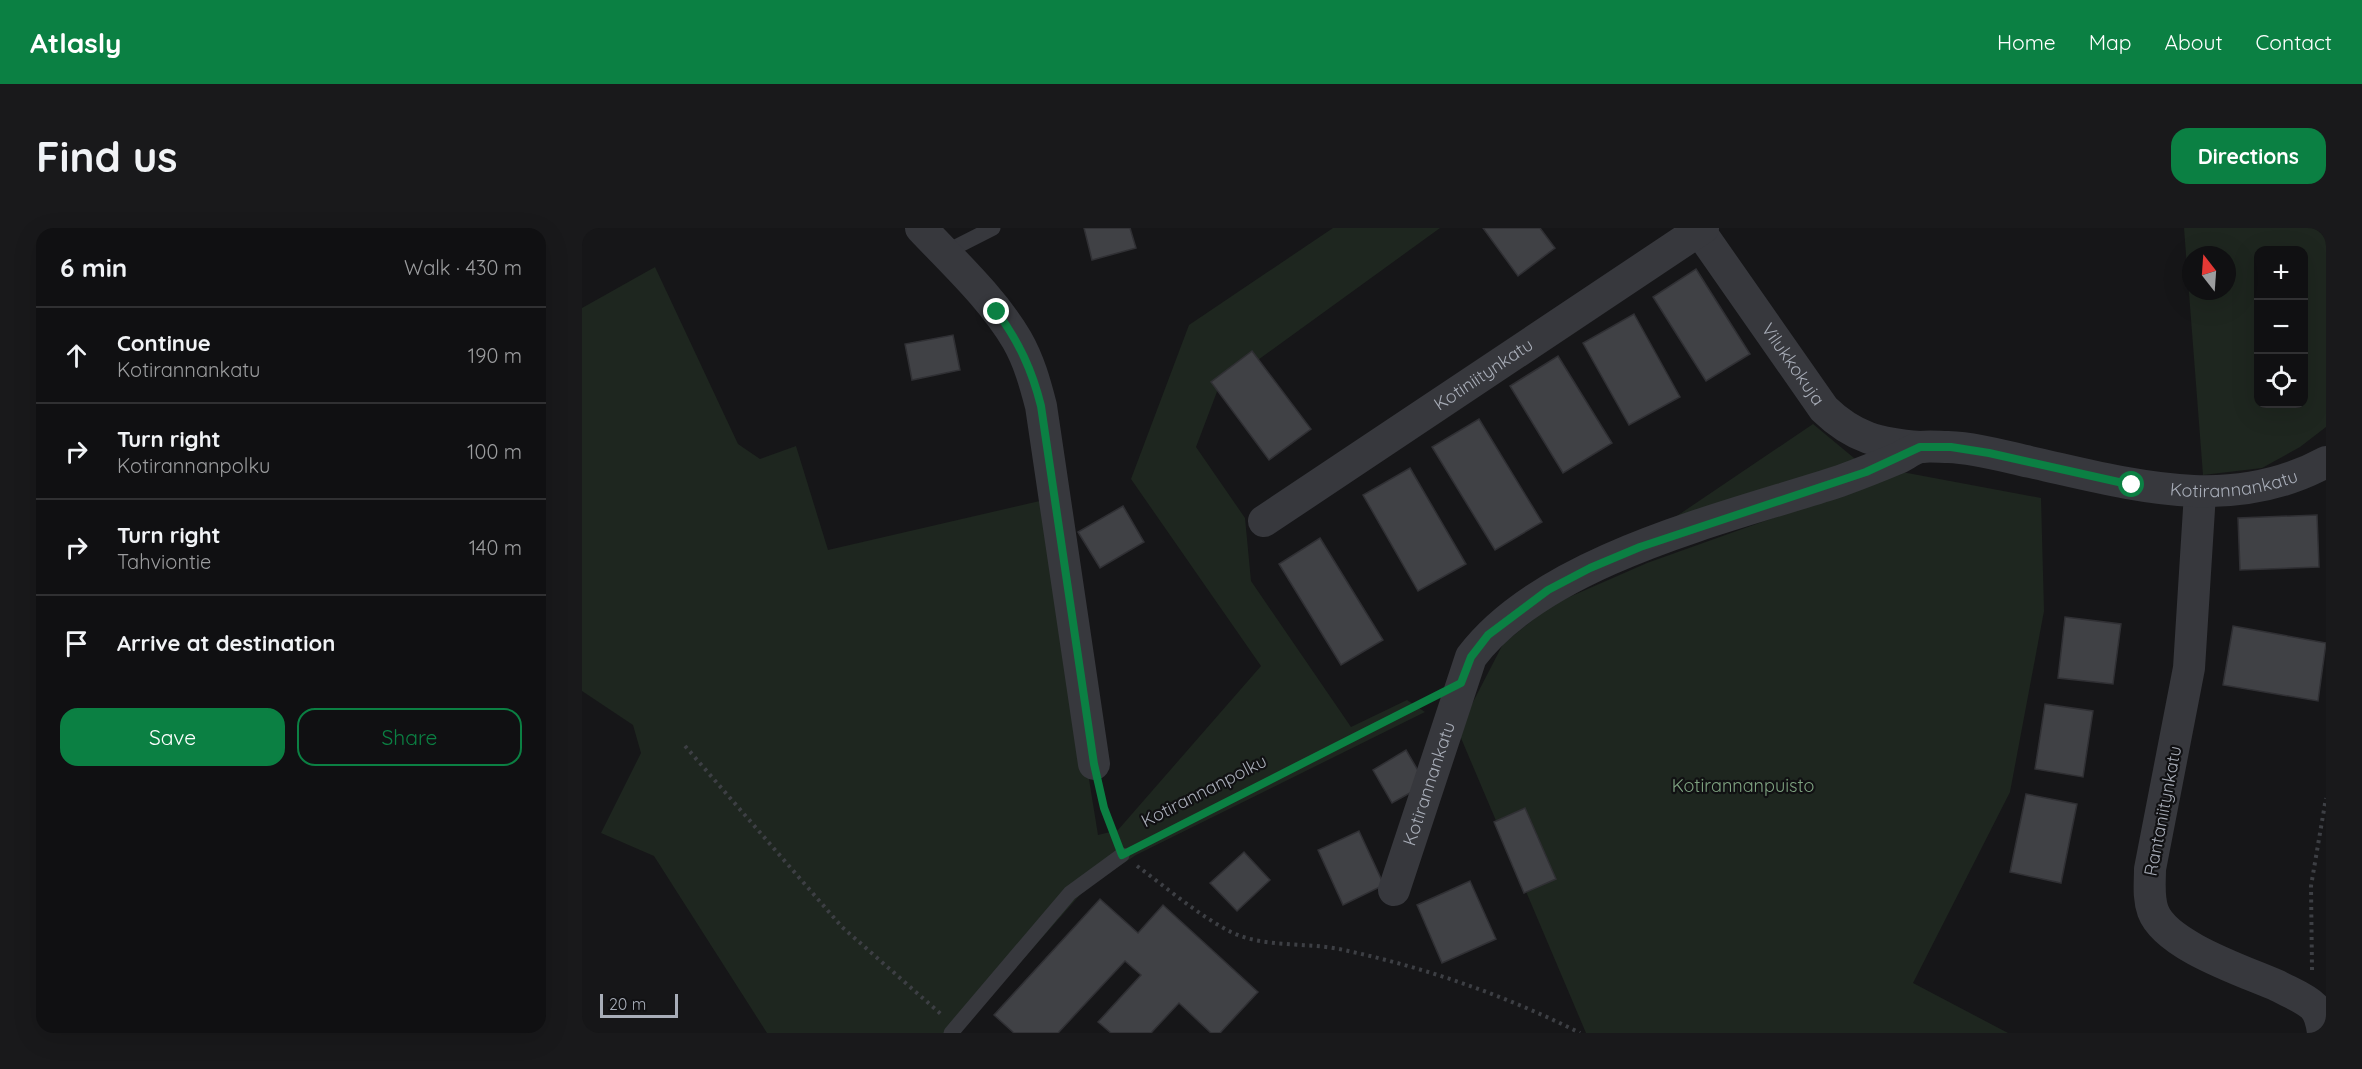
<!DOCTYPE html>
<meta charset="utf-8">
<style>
:root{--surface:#101012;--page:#19191b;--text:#f1f3f6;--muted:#9c9d9f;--line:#303032;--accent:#0b8043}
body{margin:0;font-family:Quicksand,sans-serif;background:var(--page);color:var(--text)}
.controls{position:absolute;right:18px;top:18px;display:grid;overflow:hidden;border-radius:12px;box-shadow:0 6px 24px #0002}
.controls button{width:54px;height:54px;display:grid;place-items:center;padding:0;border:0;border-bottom:2px solid var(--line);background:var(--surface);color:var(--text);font:30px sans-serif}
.compass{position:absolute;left:1600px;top:18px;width:54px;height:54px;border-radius:50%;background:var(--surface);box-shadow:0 6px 24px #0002;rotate:343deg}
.scale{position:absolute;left:18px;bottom:15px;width:78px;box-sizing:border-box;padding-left:6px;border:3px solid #a8adb8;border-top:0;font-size:16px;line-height:21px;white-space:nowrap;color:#a8adb8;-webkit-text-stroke:4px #111113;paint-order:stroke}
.stop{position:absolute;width:18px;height:18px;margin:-14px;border:4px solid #0b8043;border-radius:50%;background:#fff}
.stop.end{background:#0b8043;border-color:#fff;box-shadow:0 2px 6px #0008}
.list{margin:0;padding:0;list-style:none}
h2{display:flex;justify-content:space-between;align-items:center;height:78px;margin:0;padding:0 24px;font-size:26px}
h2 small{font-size:20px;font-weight:400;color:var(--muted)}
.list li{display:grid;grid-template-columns:39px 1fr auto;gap:18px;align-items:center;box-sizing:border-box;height:96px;padding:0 24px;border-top:2px solid var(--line)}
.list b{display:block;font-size:22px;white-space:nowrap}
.list p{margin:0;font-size:20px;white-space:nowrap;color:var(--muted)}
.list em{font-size:20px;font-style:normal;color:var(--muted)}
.actions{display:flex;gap:12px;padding:18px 24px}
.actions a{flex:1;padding:14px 0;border:2px solid var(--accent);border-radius:18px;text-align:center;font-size:21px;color:var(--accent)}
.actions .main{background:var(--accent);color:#fff}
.icon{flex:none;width:33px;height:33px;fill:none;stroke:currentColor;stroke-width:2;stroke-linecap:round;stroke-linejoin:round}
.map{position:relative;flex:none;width:1744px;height:805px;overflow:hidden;border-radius:18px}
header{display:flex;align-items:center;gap:36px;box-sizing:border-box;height:84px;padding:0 30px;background:var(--accent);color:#fff}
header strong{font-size:28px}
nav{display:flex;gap:33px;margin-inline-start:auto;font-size:21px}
.intro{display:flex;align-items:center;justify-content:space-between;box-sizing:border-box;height:144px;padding:0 36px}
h1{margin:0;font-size:42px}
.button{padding:15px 27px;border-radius:18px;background:var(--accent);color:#fff;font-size:21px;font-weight:700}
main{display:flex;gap:36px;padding:0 36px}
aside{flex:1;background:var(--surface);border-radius:18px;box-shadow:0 6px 24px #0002}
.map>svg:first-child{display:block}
</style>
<header>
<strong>Atlasly</strong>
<nav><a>Home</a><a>Map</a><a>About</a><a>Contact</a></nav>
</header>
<div class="intro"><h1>Find us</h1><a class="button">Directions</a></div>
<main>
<aside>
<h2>6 min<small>Walk · 430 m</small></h2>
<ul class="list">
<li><svg class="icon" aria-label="ahead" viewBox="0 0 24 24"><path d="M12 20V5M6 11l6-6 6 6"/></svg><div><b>Continue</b><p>Kotirannankatu</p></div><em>190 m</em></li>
<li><svg class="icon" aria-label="right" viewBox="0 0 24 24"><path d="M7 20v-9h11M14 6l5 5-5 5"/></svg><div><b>Turn right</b><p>Kotirannanpolku</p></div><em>100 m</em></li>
<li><svg class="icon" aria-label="right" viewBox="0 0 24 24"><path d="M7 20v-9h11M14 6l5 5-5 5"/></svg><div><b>Turn right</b><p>Tahviontie</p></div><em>140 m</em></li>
<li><svg class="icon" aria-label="arrive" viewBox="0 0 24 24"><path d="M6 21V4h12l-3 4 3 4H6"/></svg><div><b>Arrive at destination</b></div></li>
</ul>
<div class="actions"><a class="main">Save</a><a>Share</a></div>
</aside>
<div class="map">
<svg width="1744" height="805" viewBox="0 0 1744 805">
<rect width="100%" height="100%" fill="#161618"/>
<!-- green -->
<path fill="#1e261f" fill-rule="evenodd" d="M751,0h107l-222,161 -22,58 49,71 6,63 100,146 56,-27 18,12 -289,143 -50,33 -128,145h-191l-113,-177 -53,-23 40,-80 -8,-28 -51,-34v-383l73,-41 83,177 22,15 36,-13 32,104 216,-50 54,335 20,-5 143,-164 -130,-187 58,-154z
M1602,0h142v199l-26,20 -38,21 -59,7zM1676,22h46v154h-46zM1609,27h36v36h-36z
M1231,196l47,39 -198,63z
M1320,244l139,26 3,113 -34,181 -97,191 95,50h-422l-128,-302 45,-87 48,-39 96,-42z"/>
<!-- building -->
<path fill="#404145" stroke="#303034" stroke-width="1.5" d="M502,0h46l6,20 -44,12z
M901,0h57l15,20 -37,28z
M1114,41l54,85 -44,27 -53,-84z
M1052,86l46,83 -51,28 -46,-82z
M371,107l7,35 -48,10 -7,-36z
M670,123l59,78 -42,31 -58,-78z
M976,128l54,87 -49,30 -53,-87z
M897,191l63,103 -47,28 -63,-103z
M828,240l56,96 -48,27 -55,-96z
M541,278l21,36 -44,26 -22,-36z
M1735,287l2,52 -79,3 -2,-52z
M738,310l63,102 -42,25 -62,-101z
M1483,389l56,7 -8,60 -55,-6z
M1651,398l93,17 -8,58 -95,-16z
M1463,476l48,7 -10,66 -48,-8z
M824,522l20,34 -34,19 -19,-33z
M1444,566l51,10 -16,79 -51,-11z
M943,580l31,71 -32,14 -30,-71z
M777,603l25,54 -41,20 -25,-55z
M662,624l26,28 -33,31 -27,-28z
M888,653l26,58 -54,24 -25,-58z
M518,671l38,34 25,-28 95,87 -38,41h-9l-32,-30 -28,30h-40l-13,-11 43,-47 -16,-14 -67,72h-44l-20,-18z"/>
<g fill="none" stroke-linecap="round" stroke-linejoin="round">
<!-- path -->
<path stroke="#3d3f44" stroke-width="4" stroke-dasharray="3 4.5" stroke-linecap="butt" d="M103,518l157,181 100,88
M518,563l15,47
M556,619l288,-147
M555,638c30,22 61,49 94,66 33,16 72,10 108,17 82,17 166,46 241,84
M1730,742l-1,-84 15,-88"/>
<!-- lane -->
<path stroke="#37383d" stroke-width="15" d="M362,25l49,-25
M369,805l119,-140 52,-38"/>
<!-- street -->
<g stroke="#37383d" stroke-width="32">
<path d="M339,0c33,35 72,71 96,112 12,21 18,43 24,66l53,358"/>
<path id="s1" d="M1117,2l125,179c30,29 56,35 96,38"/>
<path d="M1618,265l-11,175 -39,201c0,14 -2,28 3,42 13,35 91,60 125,75 11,6 27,12 36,21 6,7 8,17 9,26"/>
<path id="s2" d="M682,293l439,-293"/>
<path id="s3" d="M812,662l77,-233c74,-98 256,-139 369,-176 19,-7 37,-14 56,-22 8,-3 16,-10 25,-12 8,-1 19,0 27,0 28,1 55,9 82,15 100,22 199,53 296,0"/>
</g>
</g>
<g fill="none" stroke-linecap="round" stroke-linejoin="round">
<!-- route -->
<path stroke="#0b8043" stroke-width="8" d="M415,84c22,30 35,58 44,94l53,358 10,44 18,47 339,-172 10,-26 17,-22 60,-45 42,-22 50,-21 226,-75 54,-25h31l38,6 143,32"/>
</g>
<g text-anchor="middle" stroke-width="4.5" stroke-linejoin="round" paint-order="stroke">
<!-- street labels -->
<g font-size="18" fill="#a8adb8" stroke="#111113">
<text dy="6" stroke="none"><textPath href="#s1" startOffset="164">Vilukkokuja</textPath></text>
<text dy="6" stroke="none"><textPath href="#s2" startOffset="264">Kotiniitynkatu</textPath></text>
<text dy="6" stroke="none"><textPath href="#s3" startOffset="1066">Kotirannankatu</textPath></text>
<text dy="6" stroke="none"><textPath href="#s3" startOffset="112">Kotirannankatu</textPath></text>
<text transform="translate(622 563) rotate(-27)" y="6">Kotirannanpolku</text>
<text transform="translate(1581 583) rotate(-79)" y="6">Rantaniitynkatu</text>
</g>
<!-- park labels -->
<g font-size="18" fill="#7fa381" stroke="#111113">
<text x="1161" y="564">Kotirannanpuisto</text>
</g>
</g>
</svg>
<div class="controls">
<button>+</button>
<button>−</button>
<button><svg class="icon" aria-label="locate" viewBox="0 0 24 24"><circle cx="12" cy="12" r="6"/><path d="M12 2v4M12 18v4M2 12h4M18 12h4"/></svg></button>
</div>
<svg class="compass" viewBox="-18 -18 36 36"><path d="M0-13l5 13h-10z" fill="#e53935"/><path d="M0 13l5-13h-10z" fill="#9c9d9f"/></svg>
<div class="scale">20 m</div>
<div class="stop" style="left:1550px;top:257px"></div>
<div class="stop end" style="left:415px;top:84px"></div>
</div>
</main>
